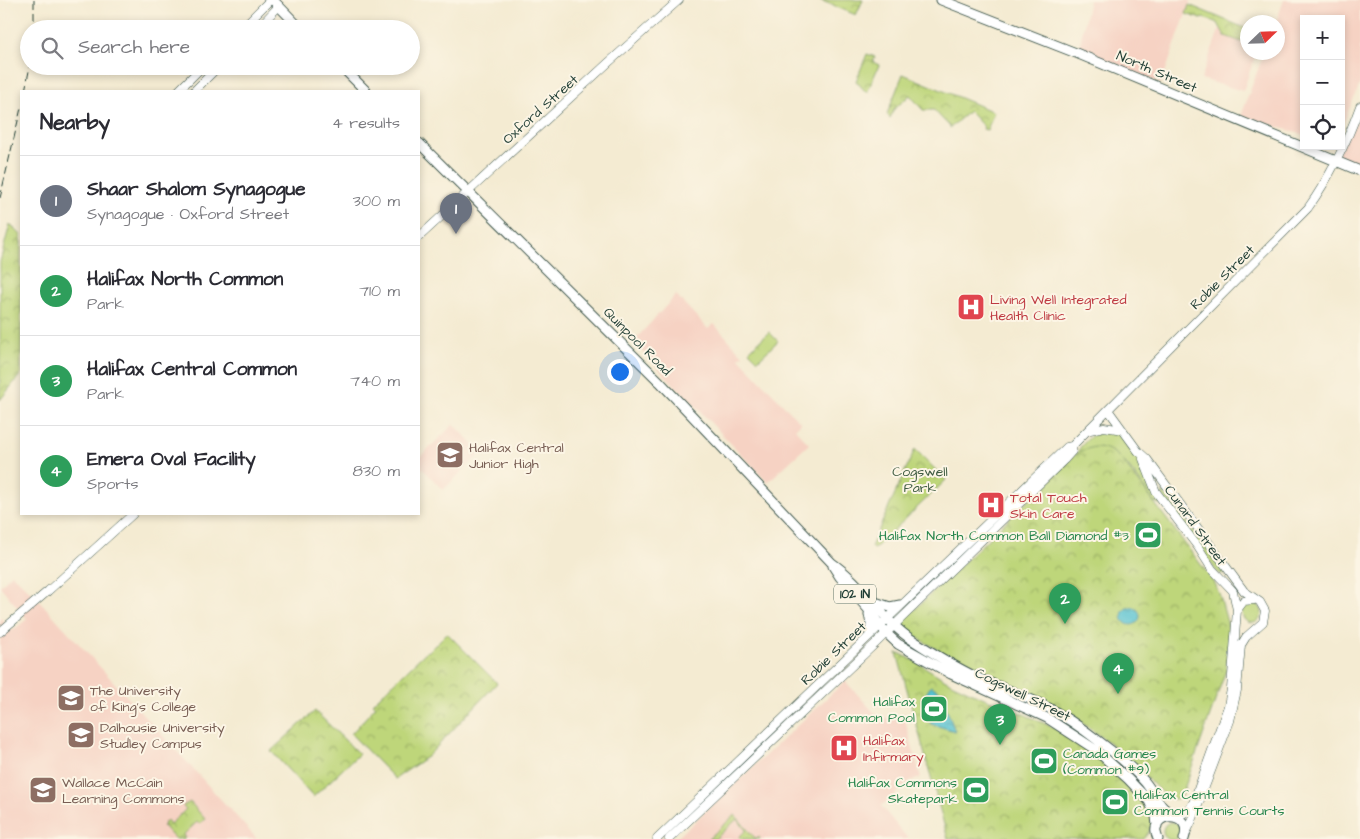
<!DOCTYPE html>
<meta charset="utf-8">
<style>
:root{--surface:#fff;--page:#f2f2f3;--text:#2b2b33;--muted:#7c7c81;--line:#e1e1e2;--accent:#b5179e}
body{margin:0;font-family:"Architects Daughter",sans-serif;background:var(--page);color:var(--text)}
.controls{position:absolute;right:15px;top:15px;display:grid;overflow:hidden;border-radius:0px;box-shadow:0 2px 8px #0003}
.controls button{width:45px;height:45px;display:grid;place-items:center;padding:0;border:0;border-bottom:1px solid var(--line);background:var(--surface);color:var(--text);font:25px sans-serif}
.compass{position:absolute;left:1240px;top:15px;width:45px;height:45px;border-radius:50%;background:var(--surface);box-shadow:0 2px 8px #0003;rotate:67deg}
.you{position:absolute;left:619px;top:371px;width:18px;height:18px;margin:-12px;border:4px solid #fff;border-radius:50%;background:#1a73e8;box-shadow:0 0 0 8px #1a73e833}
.badge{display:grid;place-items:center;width:32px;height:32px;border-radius:50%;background:var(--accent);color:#fff;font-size:16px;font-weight:700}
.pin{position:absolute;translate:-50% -41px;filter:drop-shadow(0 1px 2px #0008)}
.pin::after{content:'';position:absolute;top:26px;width:18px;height:15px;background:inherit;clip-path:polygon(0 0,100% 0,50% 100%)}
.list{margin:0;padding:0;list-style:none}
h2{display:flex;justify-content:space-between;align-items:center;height:65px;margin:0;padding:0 20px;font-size:21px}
h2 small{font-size:16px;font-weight:400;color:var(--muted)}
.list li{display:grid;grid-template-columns:32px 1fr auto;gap:15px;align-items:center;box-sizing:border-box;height:90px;padding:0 20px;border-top:1px solid var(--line)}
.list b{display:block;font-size:19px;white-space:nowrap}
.list p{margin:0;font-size:16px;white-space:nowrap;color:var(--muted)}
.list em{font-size:16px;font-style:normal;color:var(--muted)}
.icon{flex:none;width:28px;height:28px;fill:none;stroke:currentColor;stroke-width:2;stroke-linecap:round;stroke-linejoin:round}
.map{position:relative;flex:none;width:1360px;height:839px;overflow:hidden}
.search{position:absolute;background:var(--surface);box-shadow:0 2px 8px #0003;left:20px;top:20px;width:400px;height:55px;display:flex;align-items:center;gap:12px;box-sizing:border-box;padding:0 18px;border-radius:28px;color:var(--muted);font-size:19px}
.panel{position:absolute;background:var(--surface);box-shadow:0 2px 8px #0003;left:20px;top:90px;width:400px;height:425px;border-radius:0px}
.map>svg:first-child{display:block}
</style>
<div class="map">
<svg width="1360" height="839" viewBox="0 0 1360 839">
<defs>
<pattern id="park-crowns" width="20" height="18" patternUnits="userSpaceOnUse" patternTransform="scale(1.25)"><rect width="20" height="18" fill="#bed67a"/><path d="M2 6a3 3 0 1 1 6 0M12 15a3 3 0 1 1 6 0" fill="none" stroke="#9aaf65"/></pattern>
<pattern id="water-ripples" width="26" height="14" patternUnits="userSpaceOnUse" patternTransform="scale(1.25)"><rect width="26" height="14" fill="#57c2d1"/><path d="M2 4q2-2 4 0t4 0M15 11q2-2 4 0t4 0" fill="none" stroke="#479faa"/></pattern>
</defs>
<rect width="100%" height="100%" fill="#fcf5e5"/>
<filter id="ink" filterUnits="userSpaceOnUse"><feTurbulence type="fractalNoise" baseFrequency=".02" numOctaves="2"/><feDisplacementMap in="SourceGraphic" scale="10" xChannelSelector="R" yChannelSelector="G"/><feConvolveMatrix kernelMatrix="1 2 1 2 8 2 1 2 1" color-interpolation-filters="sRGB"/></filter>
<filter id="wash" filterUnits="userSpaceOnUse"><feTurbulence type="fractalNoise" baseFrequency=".0096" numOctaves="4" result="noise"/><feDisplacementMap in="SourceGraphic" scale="20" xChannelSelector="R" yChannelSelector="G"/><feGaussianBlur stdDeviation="1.12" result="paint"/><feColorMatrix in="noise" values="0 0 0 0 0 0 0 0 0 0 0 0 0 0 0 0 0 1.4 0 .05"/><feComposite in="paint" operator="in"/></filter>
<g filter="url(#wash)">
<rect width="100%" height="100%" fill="#f4ebd2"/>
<!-- built -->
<path fill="#f6d2c3" d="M1089,0h102l-30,84 -82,-36z
M1284,0h76v84l-19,44v-109h-37v116l-63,-19 23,-63 14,-1v-30h-2z
M1220,28l5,8 22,8 1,8 8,1 -13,38 -42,-12z
M1360,104v67l-26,-10z
M676,295l32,34 6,-5 29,31 -4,3 62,65 -6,6 14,15 -41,38 -135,-140z
M454,424l27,29 -38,37 -24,-25v-7z
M12,574l25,24 220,241h-257v-222l12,14 15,-12 -27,-33z
M845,681l37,40 6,-4 16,-1 17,62 -11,3 -29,25 27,33h-232z"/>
<!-- green -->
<path fill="#bed67a" stroke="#6e8a57" d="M1104,430c5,1 12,1 16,3 15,10 33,54 41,71l-7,-2c-20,-27 -44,-76 -81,-44 7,-11 17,-25 31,-28z
M1163,492l62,78v3l-4,1 -4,-2 -55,-77z
M1242 613a10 10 0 1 1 20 0a10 10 0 1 1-20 0Z
M1030,703l41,21 68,55 26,35 -6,3 -24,-36 -14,-14 -40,-31 -51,-30z
M735,815l20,23 4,-1 1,2h-19l-2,-2 7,-7 -9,-11 -22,20h-7z
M1163 831a9 9 0 1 1 18 0a9 9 0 1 1-18 0Z"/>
<!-- park -->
<path fill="url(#park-crowns)" stroke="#6e8a57" d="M820,0h43l-7,15z
M1189,5l58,24v15l-22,-8 -7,-13 -15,-5 -2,1 -15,-5z
M867,54l8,3 -2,5 6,3 -12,28 -11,-12z
M903,74l91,38 -7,18 -4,-1 1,-2 -15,-16 -19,17v-1l-16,-17h-11l-13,-15 -16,14 -4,9 -3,-4z
M10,224l11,11v139l-21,26v-138z
M769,332l9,9 -20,19 -9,-9z
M1094,447c12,0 19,4 28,13l89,118 8,15 8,29 2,19 -3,29 -44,125 -5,5 -12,-4 -47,-47 -54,-39 -29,-15 -80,-35 -49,-29 -4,-5 2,-6 170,-164 7,-5z
M915,449l31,31 -72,69 -3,-2z
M447,633l50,50 -69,73 -33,23 -44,-45 25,-28 -3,-3 54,-52 1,1z
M897,653c13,3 42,24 56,31 32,16 67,27 99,43 20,11 98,70 100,92 1,7 -4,15 -9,20h-195z
M315,711l44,43 -46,43 -42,-46z
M190,802l15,17 -6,5 -2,-2 -14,13 2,3 -2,1h-8l-12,-13 2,-2 -1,-1 3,-3 3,4 7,-6 9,-9 -3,-3z"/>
<!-- water -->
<path fill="url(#water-ripples)" stroke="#3b8082" d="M1122 616a9 9 0 1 1 18 0a9 9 0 1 1-18 0Z
M931,686l12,7 -8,14 12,3 8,21 -24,-7 -5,-11v-8l-5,-4z"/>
</g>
<g filter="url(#ink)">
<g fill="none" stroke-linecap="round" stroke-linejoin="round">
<defs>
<path id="secondary" d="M241,29l29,-29
M257,29l22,-23
M178,91l25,-25
M194,91l25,-25
M419,237l189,-174 71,-63
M1109,411l29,40 9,8 97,132 16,11 5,9 -2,11 -17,15 -5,8 -4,45 -7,31 -38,100 -6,12
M1090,430l14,-3 19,3
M1143,459l13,33 42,55 14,22 21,22 4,19
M0,632l48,-41 85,-77
M1177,817l11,-6 5,-8 35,-97 3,-17 6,-79 7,-9 10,-1
M657,839l410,-392 5,-1 236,-238c22,-31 39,-66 52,-102
M669,839l208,-197 187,-182 8,-9v-5"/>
<path id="primary" d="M273,0l28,29
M941,0l135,53 284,118
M341,66l25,25
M419,143l241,239 172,181c32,22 50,58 82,78 20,13 41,26 62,36 22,10 45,17 67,28 20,10 39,23 57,37 16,12 32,25 45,40 10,12 15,27 29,34
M833,566l7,11 28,32 18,24 12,11 53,30 96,44 49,32 32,29 21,22 7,15 1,10
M872,601l18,6 10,-2
M869,614l2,10 -1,10
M1158,839c-13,-29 37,-30 26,0"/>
</defs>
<!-- secondary casing -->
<use href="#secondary" stroke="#3f574c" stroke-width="9"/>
<!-- primary casing -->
<use href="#primary" stroke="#3f574c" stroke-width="11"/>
<!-- secondary -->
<use href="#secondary" stroke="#fff" stroke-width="8"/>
<!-- primary -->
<use href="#primary" stroke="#fff" stroke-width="9"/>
<!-- rail -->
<path stroke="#1f3d34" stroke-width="1" stroke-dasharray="8 4" stroke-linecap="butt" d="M34,0v29
M25,91l5,-25
M0,198l21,-90"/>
</g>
</g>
<!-- icons -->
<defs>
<symbol id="hospital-square" viewBox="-11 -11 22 22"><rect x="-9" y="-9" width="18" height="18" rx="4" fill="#e0444e" stroke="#fcf5e5"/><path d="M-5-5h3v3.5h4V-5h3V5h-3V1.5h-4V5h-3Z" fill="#fff"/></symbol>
<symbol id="school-square" viewBox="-11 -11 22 22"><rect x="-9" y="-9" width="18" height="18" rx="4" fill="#8d6e63" stroke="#fcf5e5"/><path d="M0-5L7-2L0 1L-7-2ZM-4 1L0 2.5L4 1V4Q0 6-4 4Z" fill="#fff"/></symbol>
<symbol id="stadium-square" viewBox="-11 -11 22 22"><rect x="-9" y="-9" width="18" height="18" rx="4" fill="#2e9e5b" stroke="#fcf5e5"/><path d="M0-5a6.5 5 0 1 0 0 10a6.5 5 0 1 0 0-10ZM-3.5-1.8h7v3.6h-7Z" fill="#fff"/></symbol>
<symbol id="university-square" viewBox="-11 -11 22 22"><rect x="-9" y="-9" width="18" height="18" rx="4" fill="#8d6e63" stroke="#fcf5e5"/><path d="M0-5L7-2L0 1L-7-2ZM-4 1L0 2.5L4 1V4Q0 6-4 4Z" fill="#fff"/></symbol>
</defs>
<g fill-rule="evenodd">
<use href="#hospital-square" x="955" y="291" width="32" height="32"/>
<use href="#school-square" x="434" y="439" width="32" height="32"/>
<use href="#hospital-square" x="975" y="489" width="32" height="32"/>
<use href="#stadium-square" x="1132" y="519" width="32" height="32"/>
<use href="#university-square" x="55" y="682" width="32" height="32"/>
<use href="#stadium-square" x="918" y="693" width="32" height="32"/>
<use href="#university-square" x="65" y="719" width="32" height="32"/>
<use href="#hospital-square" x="828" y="732" width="32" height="32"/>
<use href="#stadium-square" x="1028" y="745" width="32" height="32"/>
<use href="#university-square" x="27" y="774" width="32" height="32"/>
<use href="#stadium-square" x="960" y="774" width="32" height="32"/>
<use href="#stadium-square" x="1099" y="786" width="32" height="32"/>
</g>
<g text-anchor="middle" stroke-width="4" stroke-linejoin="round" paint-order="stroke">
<!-- shield labels -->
<rect fill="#fcf5e5" stroke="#617469" stroke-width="1" x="834" y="584.5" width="42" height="19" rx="4"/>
<g font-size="12" font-weight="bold" fill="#1f3d34">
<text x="855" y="598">102 IN</text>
</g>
<!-- street labels -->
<g font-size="14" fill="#1f3d34" stroke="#fcf5e5">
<text transform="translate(1157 71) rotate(23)" y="5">North Street</text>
<text transform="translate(540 109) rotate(-42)" y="5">Oxford Street</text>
<text transform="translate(1222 277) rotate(-45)" y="5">Robie Street</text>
<text transform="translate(638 341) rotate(45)" y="5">Quinpool Road</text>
<text transform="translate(1196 525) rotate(54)" y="5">Cunard Street</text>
<text transform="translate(833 653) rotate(-44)" y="5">Robie Street</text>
<text transform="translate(1023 694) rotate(26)" y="5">Cogswell Street</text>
</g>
<!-- health labels -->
<g font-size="14" fill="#be3a42" stroke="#fcf5e5" text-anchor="start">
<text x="990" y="304">Living Well Integrated<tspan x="990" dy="16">Health Clinic</tspan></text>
<text x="1010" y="502">Total Touch<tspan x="1010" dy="16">Skin Care</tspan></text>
<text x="863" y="745">Halifax<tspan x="863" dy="16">Infirmary</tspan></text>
</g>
<!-- education labels -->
<g font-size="14" fill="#785e54" stroke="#fcf5e5" text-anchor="start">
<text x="469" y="452">Halifax Central<tspan x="469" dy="16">Junior High</tspan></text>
<text x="90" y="695">The University<tspan x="90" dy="16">of King's College</tspan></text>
<text x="100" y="732">Dalhousie University<tspan x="100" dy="16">Studley Campus</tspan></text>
<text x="62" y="787">Wallace McCain<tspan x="62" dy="16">Learning Commons</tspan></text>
</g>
<!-- park labels -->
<g font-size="14" fill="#3f5c42" stroke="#fcf5e5">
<text x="920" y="476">Cogswell<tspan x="920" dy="16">Park</tspan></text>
</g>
<!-- leisure labels -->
<g font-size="14" fill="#27864d" stroke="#fcf5e5" text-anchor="end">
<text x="1129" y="540">Halifax North Common Ball Diamond #3</text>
<text x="915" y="706">Halifax<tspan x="915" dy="16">Common Pool</tspan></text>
<text x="1063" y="758" text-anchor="start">Canada Games<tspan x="1063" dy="16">(Common #9)</tspan></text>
<text x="957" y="787">Halifax Commons<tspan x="957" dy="16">Skatepark</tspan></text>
<text x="1134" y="799" text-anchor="start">Halifax Central<tspan x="1134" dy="16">Common Tennis Courts</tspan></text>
</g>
</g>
</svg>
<div class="controls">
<button>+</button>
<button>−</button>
<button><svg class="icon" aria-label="locate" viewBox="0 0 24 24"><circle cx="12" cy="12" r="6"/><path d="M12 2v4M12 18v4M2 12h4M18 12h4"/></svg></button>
</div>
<svg class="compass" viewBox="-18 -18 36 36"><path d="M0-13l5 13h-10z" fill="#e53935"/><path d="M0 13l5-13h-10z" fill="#7c7c81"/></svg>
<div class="you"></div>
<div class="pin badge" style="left:456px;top:234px;background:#6b7280">1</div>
<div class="pin badge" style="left:1065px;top:624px;background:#2e9e5b">2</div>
<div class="pin badge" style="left:1000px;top:745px;background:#2e9e5b">3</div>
<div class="pin badge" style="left:1118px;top:694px;background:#2e9e5b">4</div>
<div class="search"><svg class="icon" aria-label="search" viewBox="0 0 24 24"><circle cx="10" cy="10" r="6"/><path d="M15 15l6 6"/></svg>Search here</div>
<section class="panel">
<h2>Nearby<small>4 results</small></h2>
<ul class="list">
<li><span class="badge" style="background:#6b7280">1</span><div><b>Shaar Shalom Synagogue</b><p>Synagogue · Oxford Street</p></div><em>300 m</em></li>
<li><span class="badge" style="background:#2e9e5b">2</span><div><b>Halifax North Common</b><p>Park</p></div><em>710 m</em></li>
<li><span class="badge" style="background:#2e9e5b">3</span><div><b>Halifax Central Common</b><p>Park</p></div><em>740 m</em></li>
<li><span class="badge" style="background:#2e9e5b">4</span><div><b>Emera Oval Facility</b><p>Sports</p></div><em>830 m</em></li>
</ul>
</section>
</div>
